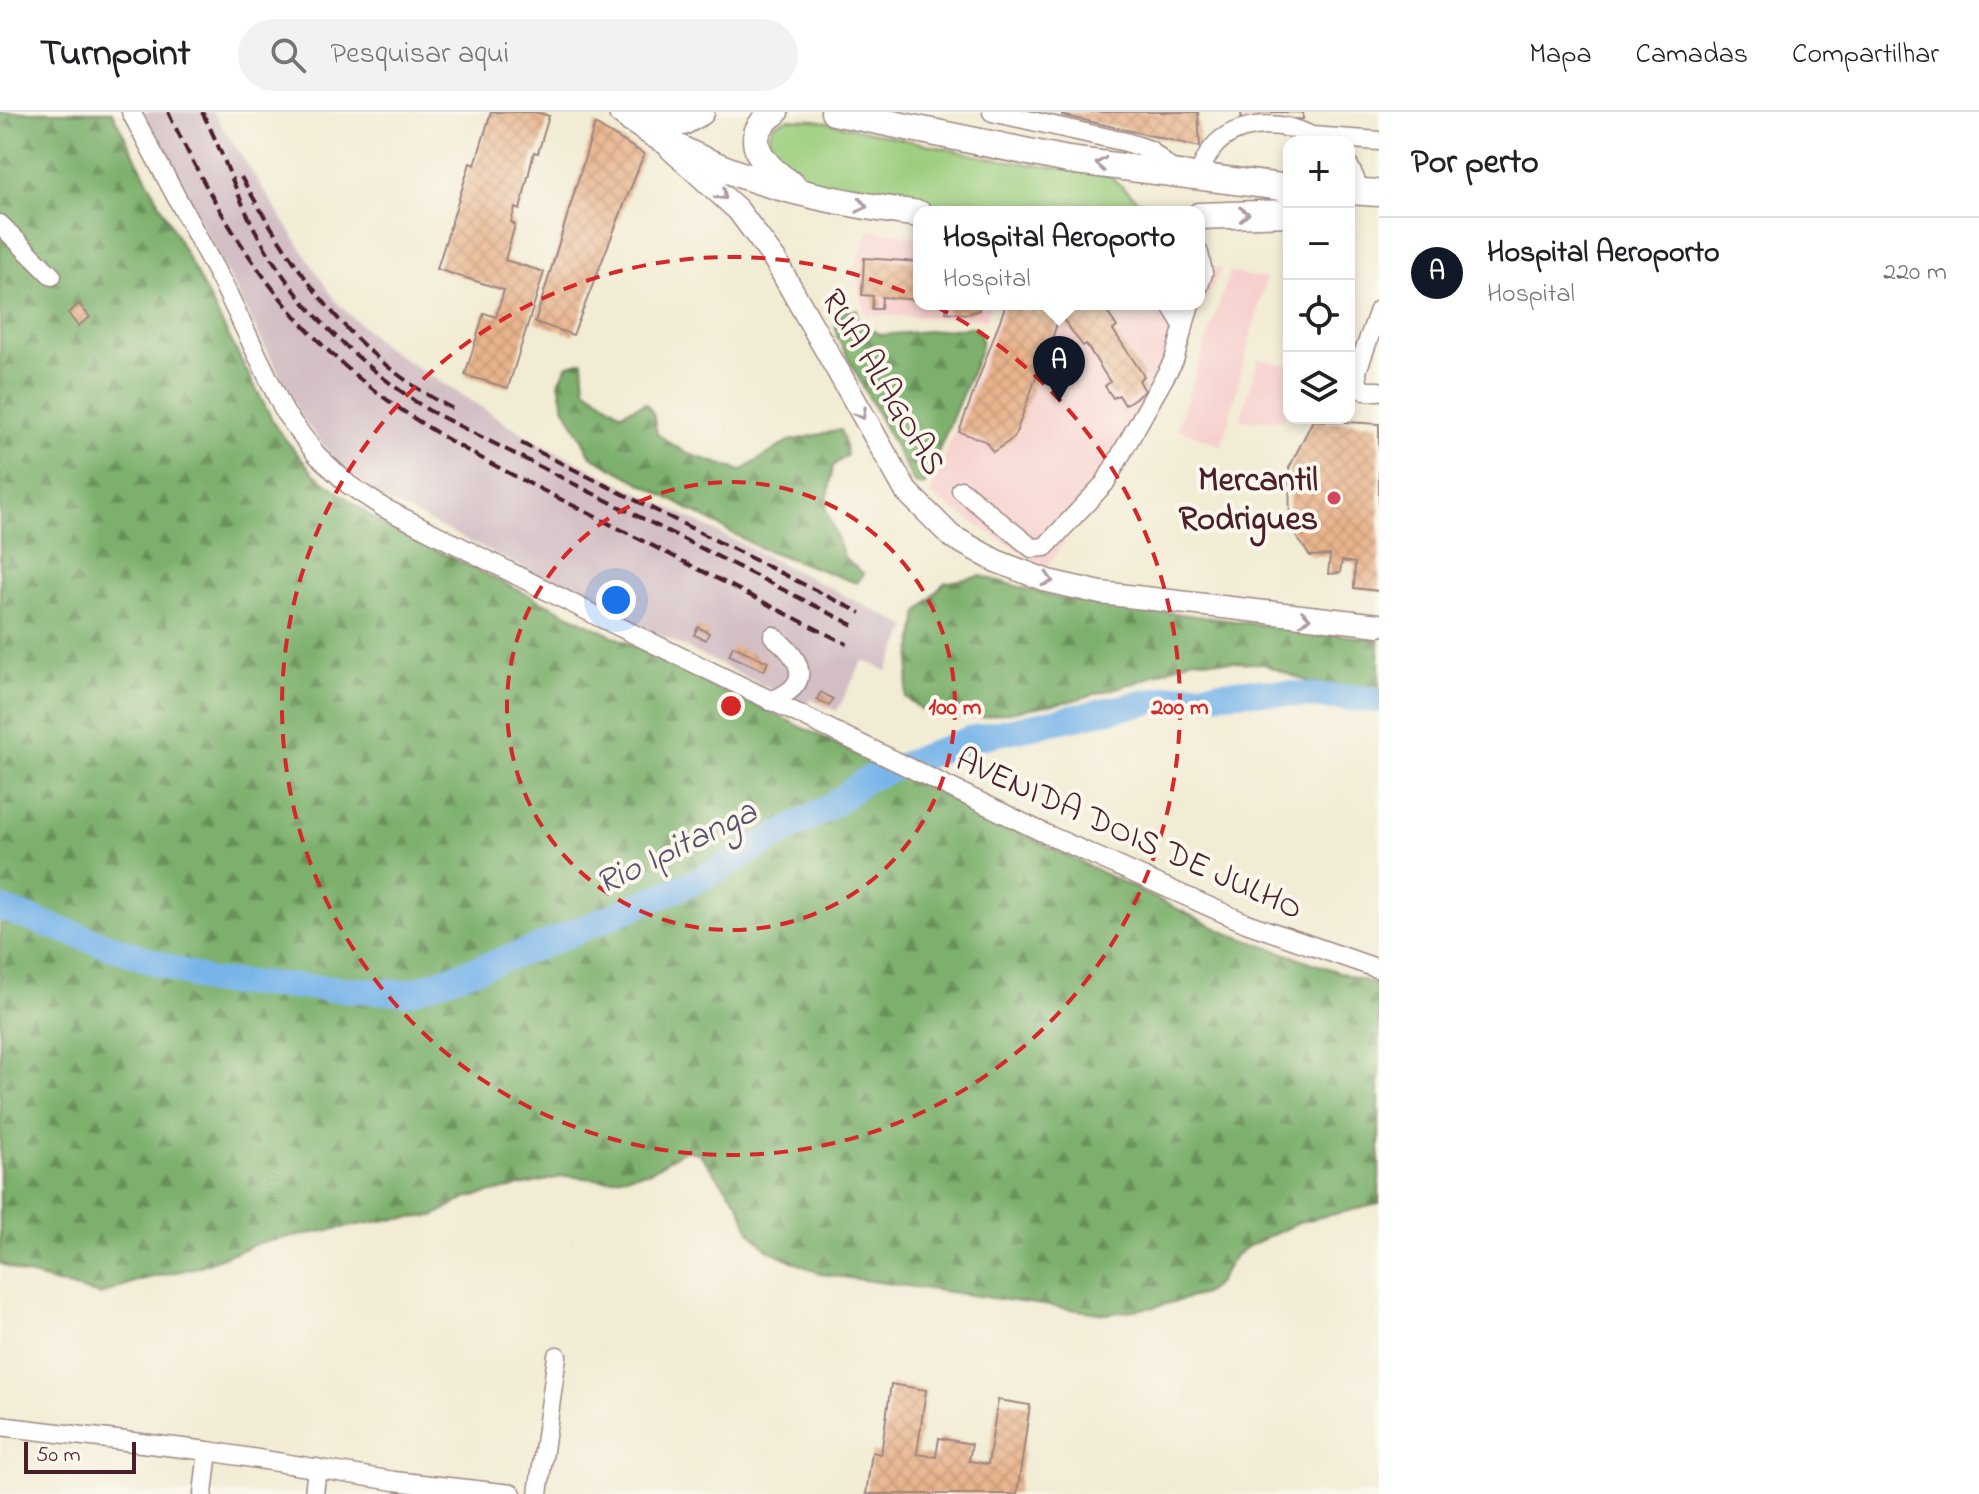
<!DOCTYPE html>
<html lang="pt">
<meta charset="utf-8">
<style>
:root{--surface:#fff;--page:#f2f2f2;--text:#202124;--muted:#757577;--line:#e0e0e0;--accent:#111827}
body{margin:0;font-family:"Indie Flower",sans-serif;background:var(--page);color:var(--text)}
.controls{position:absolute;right:24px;top:24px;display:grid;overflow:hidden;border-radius:16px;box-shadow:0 4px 12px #0003}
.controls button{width:72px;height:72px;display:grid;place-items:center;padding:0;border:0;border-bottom:2px solid var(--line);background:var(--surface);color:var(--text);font:40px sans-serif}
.scale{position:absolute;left:24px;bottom:20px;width:112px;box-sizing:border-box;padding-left:8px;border:4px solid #4a1f2b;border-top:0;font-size:22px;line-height:28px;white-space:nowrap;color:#4a1f2b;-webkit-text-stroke:6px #fbf7ec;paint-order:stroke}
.you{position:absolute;left:616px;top:488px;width:28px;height:28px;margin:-20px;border:6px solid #fff;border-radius:50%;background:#1a73e8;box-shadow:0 0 0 12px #1a73e833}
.badge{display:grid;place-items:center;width:52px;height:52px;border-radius:50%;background:var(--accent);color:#fff;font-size:26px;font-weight:700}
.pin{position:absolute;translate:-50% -66px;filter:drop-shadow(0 2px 4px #0008)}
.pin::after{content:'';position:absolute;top:42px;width:28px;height:24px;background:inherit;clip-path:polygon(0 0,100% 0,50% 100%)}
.popup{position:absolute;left:913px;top:94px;width:292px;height:104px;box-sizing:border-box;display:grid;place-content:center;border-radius:16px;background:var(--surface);filter:drop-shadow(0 2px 6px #0005);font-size:26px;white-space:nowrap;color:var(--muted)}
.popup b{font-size:30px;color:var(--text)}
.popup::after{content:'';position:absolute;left:50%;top:100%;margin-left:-16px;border:16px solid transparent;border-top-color:var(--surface)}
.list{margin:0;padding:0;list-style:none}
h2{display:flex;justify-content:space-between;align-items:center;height:104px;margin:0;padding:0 32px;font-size:34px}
h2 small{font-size:26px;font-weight:400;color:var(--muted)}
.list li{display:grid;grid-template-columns:52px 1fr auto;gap:24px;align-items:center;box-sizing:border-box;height:112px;padding:0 32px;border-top:2px solid var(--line)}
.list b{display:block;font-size:30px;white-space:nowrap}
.list p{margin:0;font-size:26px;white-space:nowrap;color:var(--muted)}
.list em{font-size:26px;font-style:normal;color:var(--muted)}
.icon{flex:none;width:44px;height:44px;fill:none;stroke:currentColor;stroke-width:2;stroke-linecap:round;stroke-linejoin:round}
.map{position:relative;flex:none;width:1379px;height:1382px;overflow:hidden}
header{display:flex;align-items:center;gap:48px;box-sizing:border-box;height:112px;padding:0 40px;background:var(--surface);border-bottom:2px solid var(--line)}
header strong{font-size:38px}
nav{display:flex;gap:44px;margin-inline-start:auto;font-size:28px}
.search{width:560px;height:72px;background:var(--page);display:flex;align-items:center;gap:20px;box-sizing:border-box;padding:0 28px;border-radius:44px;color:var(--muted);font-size:30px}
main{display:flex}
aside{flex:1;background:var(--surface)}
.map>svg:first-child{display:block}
</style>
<header>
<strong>Turnpoint</strong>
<div class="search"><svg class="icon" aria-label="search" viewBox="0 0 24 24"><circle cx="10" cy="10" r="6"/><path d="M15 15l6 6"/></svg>Pesquisar aqui</div>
<nav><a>Mapa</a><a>Camadas</a><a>Compartilhar</a></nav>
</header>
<main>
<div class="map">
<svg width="1379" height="1382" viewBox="0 0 1379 1382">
<defs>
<pattern id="forest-firs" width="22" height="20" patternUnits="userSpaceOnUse" patternTransform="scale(2)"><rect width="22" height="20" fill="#7cb06c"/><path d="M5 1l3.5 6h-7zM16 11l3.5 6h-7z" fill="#688f59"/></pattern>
<pattern id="building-cross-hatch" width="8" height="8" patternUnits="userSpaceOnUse" patternTransform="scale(2)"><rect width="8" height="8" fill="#e8b48c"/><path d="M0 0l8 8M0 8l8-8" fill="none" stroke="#c89a79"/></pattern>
</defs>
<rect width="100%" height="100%" fill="#fbf7ec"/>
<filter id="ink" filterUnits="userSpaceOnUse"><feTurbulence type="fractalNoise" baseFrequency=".0125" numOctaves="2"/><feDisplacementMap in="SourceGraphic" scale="16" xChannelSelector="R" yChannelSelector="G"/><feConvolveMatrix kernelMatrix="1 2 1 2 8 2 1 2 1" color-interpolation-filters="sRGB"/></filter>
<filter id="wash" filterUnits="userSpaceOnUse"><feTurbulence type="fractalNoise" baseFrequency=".006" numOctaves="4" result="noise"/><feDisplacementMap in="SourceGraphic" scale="32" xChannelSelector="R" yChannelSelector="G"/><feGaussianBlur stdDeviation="1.8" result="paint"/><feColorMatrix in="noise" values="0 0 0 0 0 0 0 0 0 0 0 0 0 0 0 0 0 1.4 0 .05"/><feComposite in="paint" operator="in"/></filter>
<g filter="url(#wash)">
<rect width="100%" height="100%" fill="#f2ecd4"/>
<!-- built -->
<path fill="#f7d0ce" d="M870,118l49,7v67h71l-3,15 -121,-4 -12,-47z
M1199,155l23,1 -101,193 -75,107 -116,-73 74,-191h195z
M1230,160l36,7 -44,167 -45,-18z
M1258,247l31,6 -4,54 -45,2z"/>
<!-- railway -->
<path fill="#d2bec4" d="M143,0h70l123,190 47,44 154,96 371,185 -21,44 -24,-11 -26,51 -26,-12 -4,8 -430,-211 -39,-33 -35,-43z"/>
<!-- grass -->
<path fill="#9bcd7d" stroke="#727654" stroke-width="2" d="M788,7l28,1 173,38 121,18 39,35 -163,1 -62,-6 -130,-29 -29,-25 8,-28z"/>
<!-- forest -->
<path fill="url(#forest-firs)" stroke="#63684c" stroke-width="2" d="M0,0h112l165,317 36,44 67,50 847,410 152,53v218l-80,18 -52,25 -13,10 -18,28 -12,9 -50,13 -48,7 -285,-40 -53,-24 -18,-18 -11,-28 -40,-51 -14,-3 -34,21 -46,9 -39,-4 -100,22 -32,18 -48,4 -128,23 -63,25 -56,12 -39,15 -79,-22 -21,-10z
M857,198v13l24,12 93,-8c12,12 7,19 2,34l-52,125 -10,-3 -77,-146 -2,-18 8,-8z
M583,249l2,27 36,25 24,-10 8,10 4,21 29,19 55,18 48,-30 52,-11 6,25 -14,11 -7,43 19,50 19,15 -7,9 -99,-36 -167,-91 -27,-50 -5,-24 9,-17z
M981,464l77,22 321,42v49l-70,-7 -46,-18 -70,-5 -56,23 -67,19 -88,16 -53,-2 -24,-18 13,-84 26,-30z"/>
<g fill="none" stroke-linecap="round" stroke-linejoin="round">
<!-- river -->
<path stroke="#77b4e9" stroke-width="26" d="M0,796l209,73 198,12 129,-45 167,-70 131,-74 31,-24 104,-41 204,-42 74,-6 132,9"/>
</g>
<g id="blocks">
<!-- building -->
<path fill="url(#building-cross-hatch)" d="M491,0h45l13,4 -11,37 -4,-1 -14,58 -5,-2 -4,14 4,3 -10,35 39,12 -36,116 -43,-13 19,-62 12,4 8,-27 -67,-21 33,-106 5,2z
M1063,0h135l2,35 -138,-32z
M1241,0h62v7l-61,2z
M595,12l49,30 -71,181 -38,-13z
M864,146l55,4v38l-37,-3 -1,12h-9l1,-13 -11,-1z
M79,192l11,13 -12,9 -10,-13z
M947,192h30l2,6 -12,4 -21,-2z
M1006,192h96l15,23 -4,3 31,46 -5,4 6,11 -20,14 -6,-10 -6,3 -8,-12 5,-4 -24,-38 -3,2 -27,-36 2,10 -14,46 -3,-2 -27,74 -21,14 -8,-11 -26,-9z
M1313,308l66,4v167l-25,-3 1,-25 -13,-2 -2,12 -12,1 2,-19 -20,1 -20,-28 -1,-60z
M698,515l11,6 -3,7 -12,-5z
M733,534l35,16 -4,9 -35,-16z
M821,580l12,7 -4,7 -12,-7z
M891,1272l35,6 -9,64 19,3 3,-19 33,6 -3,17 19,3 10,-64 32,5 -13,89h-151l6,-42 9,2z"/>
</g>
</g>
<g filter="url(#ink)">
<use href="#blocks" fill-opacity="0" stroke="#9e8680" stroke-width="2"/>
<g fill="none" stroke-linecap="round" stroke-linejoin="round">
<defs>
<path id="minor" d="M131,0l95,178 59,123 31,41 33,31 35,23 217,110 445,216 200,89 133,46
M992,0l134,30 24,8 25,23
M1312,24l67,5
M1349,54l12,26
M1197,64c5,-9 9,-19 15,-27 23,-31 80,-30 108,-7
M0,112l52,52
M1199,141l4,20 -4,13
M1170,192l14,23
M1379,198l-22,61 1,14 7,6h14
M961,378l71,58 13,-1 60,-64 69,-123 16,-56
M770,589c43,-16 34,-40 3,-65
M0,1314l208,25 186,30 118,13
M203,1382l5,-43
M314,1382l3,-26
M538,1382l19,-138"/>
<path id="major" d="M671,37l67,61 37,50 131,231 45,45 45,25 52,20 53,12 278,32"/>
<path id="highway" d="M622,0c84,65 193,88 297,102
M775,0c-38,26 -12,54 17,73
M834,0l234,48 221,28
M632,8l51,2 18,-10
M1349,79l30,2
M1199,104l90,-3"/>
</defs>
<!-- minor casing -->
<use href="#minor" stroke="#9e8680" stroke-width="21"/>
<!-- major casing -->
<use href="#major" stroke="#9e8680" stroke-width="25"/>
<!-- highway casing -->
<use href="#highway" stroke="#9e8680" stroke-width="29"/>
<!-- minor -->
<use href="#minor" stroke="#fff" stroke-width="18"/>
<!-- major -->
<use href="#major" stroke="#fff" stroke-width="22"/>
<!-- highway -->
<use href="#highway" stroke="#fff" stroke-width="26"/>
<!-- rail -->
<path stroke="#4a1f2b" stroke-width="4" stroke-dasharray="12 6" stroke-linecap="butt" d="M168,0c38,79 81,155 141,219 78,85 182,133 283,184 85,43 170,87 255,129
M202,0c19,36 32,76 50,112 40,79 104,138 176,186l427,216
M241,65c56,96 113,183 216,234
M521,331l340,170"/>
</g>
<!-- one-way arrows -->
<defs><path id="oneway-chevron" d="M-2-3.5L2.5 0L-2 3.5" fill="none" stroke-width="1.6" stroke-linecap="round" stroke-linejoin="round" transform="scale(2)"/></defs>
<g stroke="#ae9aa0">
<use href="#oneway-chevron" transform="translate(1101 52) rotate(-173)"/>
<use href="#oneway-chevron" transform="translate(722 83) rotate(43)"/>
<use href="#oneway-chevron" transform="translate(862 94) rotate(10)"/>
<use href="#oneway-chevron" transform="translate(1244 102) rotate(-2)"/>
<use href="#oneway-chevron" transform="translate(861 302) rotate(61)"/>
<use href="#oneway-chevron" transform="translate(1048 468) rotate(17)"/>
<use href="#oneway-chevron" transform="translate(1305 506) rotate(6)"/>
</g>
</g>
<!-- distance rings -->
<g fill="none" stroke="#d62828" stroke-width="4" stroke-dasharray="14 10">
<circle cx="731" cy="594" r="224"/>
<circle cx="731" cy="594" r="449"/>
</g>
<!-- markers -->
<circle fill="#d1495b" stroke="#fbf7ec" stroke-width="3" cx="1334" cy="386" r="8"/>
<g text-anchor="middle" stroke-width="8" stroke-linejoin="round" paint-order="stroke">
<!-- street labels -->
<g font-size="34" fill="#4a1f2b" stroke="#fbf7ec">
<text transform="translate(885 269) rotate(59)" y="12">RUA ALAGOAS</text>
<text transform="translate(1130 720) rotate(24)" y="12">AVENIDA DOIS DE JULHO</text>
</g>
<!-- poi labels -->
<g font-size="34" font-weight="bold" fill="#4a1f2b" stroke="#fbf7ec" text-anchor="end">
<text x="1318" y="378">Mercantil<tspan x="1318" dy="39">Rodrigues</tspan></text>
</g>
<!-- water labels -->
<g font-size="36" font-style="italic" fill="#5a536e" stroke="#fbf7ec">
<text transform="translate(675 733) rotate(-26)" y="13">Rio Ipitanga</text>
</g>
</g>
<circle cx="731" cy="594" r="12" fill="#d62828" stroke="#fbf7ec" stroke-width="4"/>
<g font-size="24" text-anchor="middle" font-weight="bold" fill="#d62828" stroke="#fbf7ec" stroke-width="8" stroke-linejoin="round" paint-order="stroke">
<text x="955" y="602">100 m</text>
<text x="1180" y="602">200 m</text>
</g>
</svg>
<div class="controls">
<button>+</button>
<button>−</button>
<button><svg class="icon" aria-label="locate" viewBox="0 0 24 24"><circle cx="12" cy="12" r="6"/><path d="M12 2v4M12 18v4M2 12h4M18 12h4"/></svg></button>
<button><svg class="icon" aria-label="layers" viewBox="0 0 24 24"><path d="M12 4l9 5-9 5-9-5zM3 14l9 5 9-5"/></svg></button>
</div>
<div class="scale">50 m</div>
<div class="you"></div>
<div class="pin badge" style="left:1059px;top:290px">A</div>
<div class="popup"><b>Hospital Aeroporto</b>Hospital</div>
</div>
<aside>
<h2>Por perto<small></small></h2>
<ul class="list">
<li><span class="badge">A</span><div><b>Hospital Aeroporto</b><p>Hospital</p></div><em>220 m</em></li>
</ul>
</aside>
</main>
